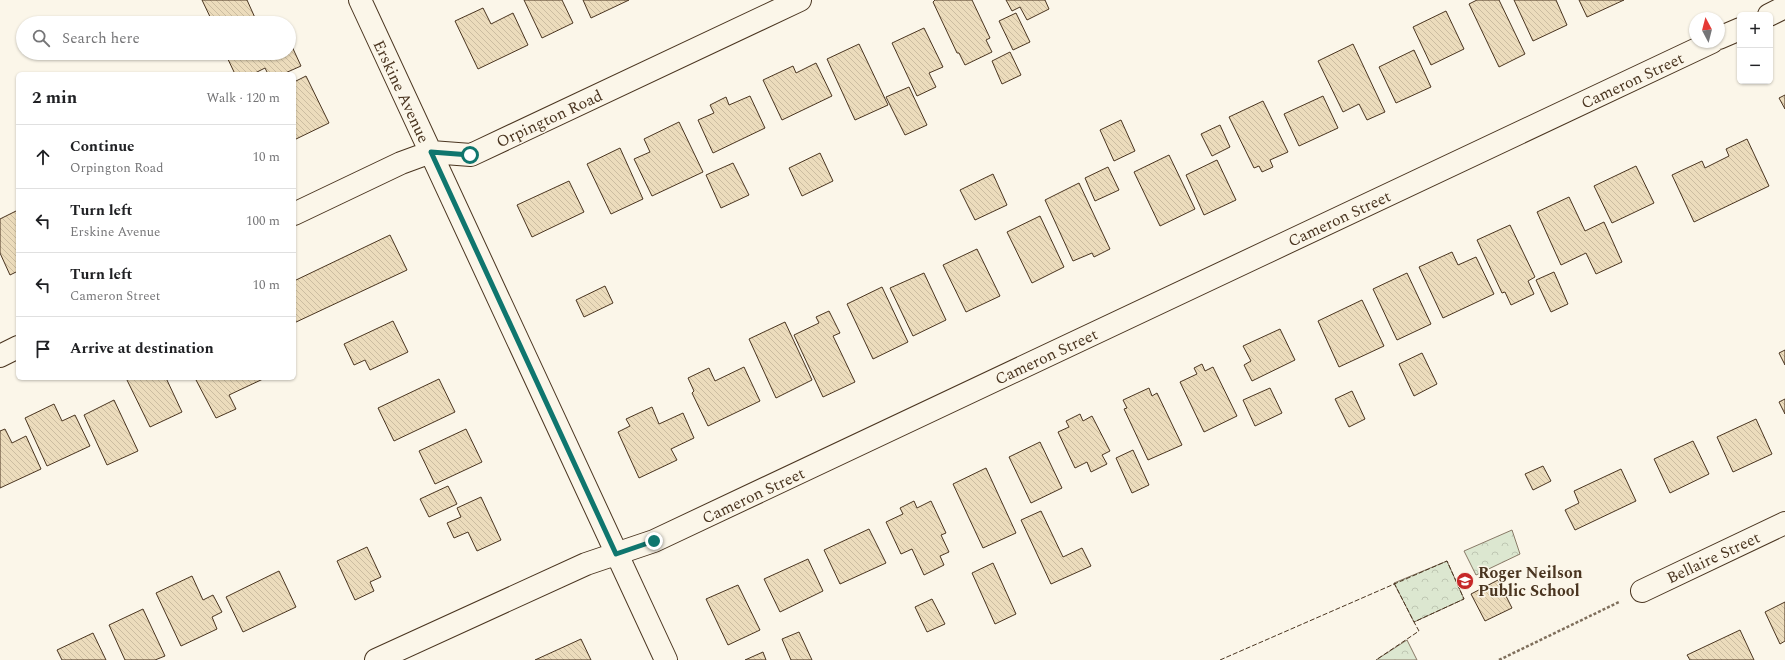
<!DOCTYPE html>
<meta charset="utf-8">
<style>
:root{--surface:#fff;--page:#f6f6f6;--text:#202124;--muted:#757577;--line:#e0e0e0}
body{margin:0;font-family:Spectral,serif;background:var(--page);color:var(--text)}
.controls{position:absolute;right:12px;top:12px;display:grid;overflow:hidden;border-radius:6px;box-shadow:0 1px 3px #0004}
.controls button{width:36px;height:36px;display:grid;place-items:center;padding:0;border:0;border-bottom:1px solid var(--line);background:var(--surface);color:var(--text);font:20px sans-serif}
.compass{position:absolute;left:1689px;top:12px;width:36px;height:36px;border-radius:50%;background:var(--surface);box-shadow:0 1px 3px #0004;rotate:353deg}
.stop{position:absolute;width:12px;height:12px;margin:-9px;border:3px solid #0f766e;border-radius:50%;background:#fff}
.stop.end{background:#0f766e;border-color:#fff;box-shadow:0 1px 4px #0008}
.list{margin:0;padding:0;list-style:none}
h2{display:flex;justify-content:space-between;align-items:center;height:52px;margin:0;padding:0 16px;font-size:17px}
h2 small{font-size:13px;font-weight:400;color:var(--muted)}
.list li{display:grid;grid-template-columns:26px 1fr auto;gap:12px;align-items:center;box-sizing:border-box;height:64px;padding:0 16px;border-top:1px solid var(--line)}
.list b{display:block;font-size:15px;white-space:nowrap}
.list p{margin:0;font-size:13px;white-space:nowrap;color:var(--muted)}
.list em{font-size:13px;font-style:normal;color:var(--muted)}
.icon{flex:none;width:22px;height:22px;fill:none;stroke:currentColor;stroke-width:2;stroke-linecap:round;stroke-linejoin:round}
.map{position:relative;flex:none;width:1785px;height:660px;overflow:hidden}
.search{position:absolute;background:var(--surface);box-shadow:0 1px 3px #0004;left:16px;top:16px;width:280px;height:44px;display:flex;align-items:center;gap:10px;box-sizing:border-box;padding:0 14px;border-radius:22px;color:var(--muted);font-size:15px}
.panel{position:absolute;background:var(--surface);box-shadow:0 1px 3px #0004;left:16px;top:72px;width:280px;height:308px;border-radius:6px}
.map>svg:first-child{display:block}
</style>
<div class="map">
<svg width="1785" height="660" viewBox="0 0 1785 660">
<defs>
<pattern id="forest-crowns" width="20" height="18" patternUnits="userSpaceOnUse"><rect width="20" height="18" fill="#dce7d0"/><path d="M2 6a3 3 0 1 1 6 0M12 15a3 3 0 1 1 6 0" fill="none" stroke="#bec7b2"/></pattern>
<pattern id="building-back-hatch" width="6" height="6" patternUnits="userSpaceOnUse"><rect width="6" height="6" fill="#ecdcbc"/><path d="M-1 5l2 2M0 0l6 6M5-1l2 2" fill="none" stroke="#ccbda1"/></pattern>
</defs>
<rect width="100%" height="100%" fill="#fbf6e9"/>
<!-- forest -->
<path fill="url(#forest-crowns)" stroke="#887966" d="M1512,530l8,24 -44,21 -12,-24z
M1447,561l17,38 -50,23 -20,-39z
M1407,640l10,20h-41z"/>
<!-- building -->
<path fill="url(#building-back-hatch)" stroke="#4a3520" d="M202,0h45l9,20 -7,3h-32l-1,-2 -3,2z
M524,0h38l11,23 -31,15z
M583,0h46l-38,18z
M935,0h37l18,38 -4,2 6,12 -27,13 -6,-12h-2l-24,-51z
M1006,0h39l4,9 -22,11 -7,-13 -8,4z
M1477,0h22l26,54 -26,13 -30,-63z
M1514,0h42l11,25 -34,16z
M1579,0h45l-37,17z
M483,8l8,16 22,-11 15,32 -50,24 -23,-48z
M1446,11l18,38 -33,16 -18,-38z
M1016,13l14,29 -17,8 -14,-29z
M924,28l19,39 -14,6 7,14 -19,9 -25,-53z
M289,40l12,26 -18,8h-15l-3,-6 -12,6h-18l-10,-21h64z
M859,44l29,61 -33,15 -28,-61z
M1353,44l32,68 -18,8 -8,-16 -16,8 -25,-51z
M1414,50l17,37 -35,16 -17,-36z
M1010,52l11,23 -19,9 -10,-23z
M816,63l16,33 -50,24 -19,-40 30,-14 3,7z
M306,76l23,47 -35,17v-58z
M909,87l18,38 -22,10 -19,-38z
M1785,95v14l-6,-11z
M750,96l15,32 -52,25 -15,-33 16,-7 -4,-8 16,-8 3,8z
M1323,96l15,32 -39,18 -15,-32z
M1263,101l25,51 -18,8 3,7 -11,5 -3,-6 -5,2 -25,-51z
M1121,120l14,31 -21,10 -14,-31z
M679,122l24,50 -51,24 -18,-37 16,-7 -6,-13z
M1220,125l10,22 -18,9 -11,-22z
M1747,139l22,47 -75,36 -22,-47 30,-14 3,7 24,-12 -3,-7z
M620,148l23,51 -32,15 -24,-50z
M820,153l13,28 -31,15 -13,-28z
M1169,155l26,54 -35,17 -26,-54z
M1217,160l19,40 -32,15 -18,-40z
M733,163l16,32 -28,13 -15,-33z
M1636,166l18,37 -42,20 -18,-37z
M1108,167l11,23 -24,11 -10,-23z
M993,174l14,31 -32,15 -15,-30z
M569,181l15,31 -52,25 -15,-32z
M1079,183l31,66 -16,8 -2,-4 -19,8 -28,-61z
M1569,197l16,34 19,-9 18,40 -26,12 -10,-21 -25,12 -24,-53z
M18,210v61l-8,4 -10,-22v-34z
M1040,216l24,51 -32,16 -25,-51z
M1510,225l25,52 -7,4 6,13 -23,11 -6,-13 -3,1 -25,-53z
M390,235l17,35 -113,53v-42z
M977,249l23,47 -34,16 -23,-47z
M1452,252l6,13 18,-8 18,37 -51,24 -24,-51z
M1554,272l14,32 -17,8 -15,-32z
M924,273l22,47 -33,16 -23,-48z
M1407,273l24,51 -34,16 -24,-51z
M605,286l8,17 -29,14 -8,-17z
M882,287l26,55 -35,17 -26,-55z
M1362,300l22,46 -45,21 -21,-46z
M829,311l11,22 -7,3 22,46 -32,15 -29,-62 25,-12 -3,-6z
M393,321l15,31 -38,18 -5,-10 -11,5 -10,-21z
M785,322l27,58 -36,18 -27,-59z
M1280,329l15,31 -43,21 -8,-16 7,-4 -8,-15z
M1785,350v15l-6,-12z
M1422,353l15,31 -23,12 -15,-32z
M1202,364l3,7 8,-4 24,49 -33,16 -24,-50 17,-8 -3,-6z
M744,367l16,34 -52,25 -16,-33 2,-2 -6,-13 21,-10 6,13z
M126,378h40l16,34 -32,15z
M195,378h67l1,1 -34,16 7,14 -20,9z
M439,379l16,33 -61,29 -16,-33z
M1149,388l3,8 5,-3 25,52 -34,15 -24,-51 3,-1 -4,-8z
M1270,388l12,25 -27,13 -12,-26z
M1352,391l13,28 -16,8 -14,-28z
M1785,399v15l-6,-12z
M114,400l24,51 -31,14 -23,-50z
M54,404l8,17 13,-6 15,31 -43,20 -22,-48z
M652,407l7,17 24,-11 11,25 -23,11 6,11 -38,18 -21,-46 12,-6 -4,-7z
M1080,414l3,7 9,-5 18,35 -8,4 5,9 -16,8 -4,-10 -12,6 -17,-36 11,-5 -3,-6z
M1756,419l16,35 -39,18 -16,-35z
M5,429l7,14 14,-7 15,33 -41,19v-57z
M466,429l16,33 -47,22 -16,-33z
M1693,441l16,33 -39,19 -16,-34z
M1040,442l22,46 -31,15 -22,-46z
M1133,450l16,35 -17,8 -16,-35z
M1543,466l8,15 -18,9 -8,-16z
M986,468l30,65 -33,15 -30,-64z
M1621,469l15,32 -61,29 -10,-20 14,-7 -5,-12z
M448,486l9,18 -28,13 -9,-18z
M481,497l20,43 -24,11 -9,-19 -14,6 -7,-15 14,-6 -4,-9z
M914,501l3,7 14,-7 15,32 -5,2 8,17 -9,4 4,9 -20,10 -12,-26 -11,5 -15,-32 17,-8 -3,-6z
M1041,511l22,46 19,-9 9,18 -40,18 -30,-64z
M869,529l17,34 -46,21 -16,-34z
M367,547l14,30 -11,5 4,9 -19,9 -18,-39z
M808,559l15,32 -43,21 -16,-33z
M993,563l23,51 -21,10 -23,-51z
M279,571l17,36 -53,25 -17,-35z
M192,576l11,24 10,-5 9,17 -10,5 5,12 -36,17 -25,-53z
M1498,580l14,28 -27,13 -14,-27z
M738,585l22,45 -32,15 -22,-46z
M932,599l13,25 -18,8 -12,-25z
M1785,602v39l-5,3 -15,-32z
M143,609l22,47 -10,4h-30l-16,-35z
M1740,630l14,30h-64l-3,-5z
M799,632l13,28h-21l-9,-21z
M93,633l13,27h-44l-5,-10z
M581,639l10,21h-56z
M763,652l3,8h-21z"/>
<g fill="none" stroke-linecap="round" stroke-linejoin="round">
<defs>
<path id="minor" d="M360,0l306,660
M1769,15l16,-8
M1719,38l21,-9
M294,214l107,-51 30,-11 40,3 329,-155
M0,356l18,-9
M1642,591l143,-68
M376,660l210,-96 68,-23 1058,-499"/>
</defs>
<!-- minor casing -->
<use href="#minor" stroke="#4a3520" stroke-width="24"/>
<!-- path -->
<path stroke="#7f6f5c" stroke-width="2.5" stroke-dasharray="3 2" stroke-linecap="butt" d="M1499,660l120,-58"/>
<!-- minor -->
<use href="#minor" stroke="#fbf6e9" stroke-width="22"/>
<!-- fence -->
<path stroke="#4a3520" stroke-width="1" stroke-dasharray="5 2" stroke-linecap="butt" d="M1394,583l20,39
M1220,660l227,-99 17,38 -50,23 5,9 -43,29"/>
</g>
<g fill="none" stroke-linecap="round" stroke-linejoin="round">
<!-- route -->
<path stroke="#0f766e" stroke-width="5" d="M470,155l-39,-3 185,402 38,-13"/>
</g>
<!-- icons -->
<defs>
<symbol id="school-disc" viewBox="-11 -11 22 22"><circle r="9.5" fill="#c62828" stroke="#fbf6e9"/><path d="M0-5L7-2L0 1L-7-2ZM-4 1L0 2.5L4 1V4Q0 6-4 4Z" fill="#fff"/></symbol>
</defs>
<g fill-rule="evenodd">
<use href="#school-disc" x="1455" y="571" width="20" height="20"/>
</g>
<g text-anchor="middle" stroke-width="3" stroke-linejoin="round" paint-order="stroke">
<!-- street labels -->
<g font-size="16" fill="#4a3520" stroke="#fbf6e9">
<text transform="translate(1632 80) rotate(-25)" y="6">Cameron Street</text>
<text transform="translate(402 91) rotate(65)" y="6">Erskine Avenue</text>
<text transform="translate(549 118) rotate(-25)" y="6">Orpington Road</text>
<text transform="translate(1339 218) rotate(-25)" y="6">Cameron Street</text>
<text transform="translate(1046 356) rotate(-25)" y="6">Cameron Street</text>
<text transform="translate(753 495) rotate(-25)" y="6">Cameron Street</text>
<text transform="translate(1713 557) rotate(-25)" y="6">Bellaire Street</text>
</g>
<!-- poi labels -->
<g font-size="16" font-weight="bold" fill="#4a3520" stroke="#fbf6e9" text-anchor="start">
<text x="1478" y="578">Roger Neilson<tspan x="1478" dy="18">Public School</tspan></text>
</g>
</g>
</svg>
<div class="controls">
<button>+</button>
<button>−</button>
</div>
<svg class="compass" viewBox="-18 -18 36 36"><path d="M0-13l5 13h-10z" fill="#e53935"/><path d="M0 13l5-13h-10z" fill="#757577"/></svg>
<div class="stop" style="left:470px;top:155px"></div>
<div class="stop end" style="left:654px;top:541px"></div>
<div class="search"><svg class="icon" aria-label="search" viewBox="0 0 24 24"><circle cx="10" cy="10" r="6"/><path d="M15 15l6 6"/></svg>Search here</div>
<section class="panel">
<h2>2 min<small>Walk · 120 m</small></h2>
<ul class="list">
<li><svg class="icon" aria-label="ahead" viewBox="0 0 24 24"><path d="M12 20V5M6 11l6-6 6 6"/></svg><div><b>Continue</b><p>Orpington Road</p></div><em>10 m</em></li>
<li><svg class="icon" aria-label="left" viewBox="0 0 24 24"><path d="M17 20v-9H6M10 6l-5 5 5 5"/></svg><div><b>Turn left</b><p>Erskine Avenue</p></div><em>100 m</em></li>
<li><svg class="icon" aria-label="left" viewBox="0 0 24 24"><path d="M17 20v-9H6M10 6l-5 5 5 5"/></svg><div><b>Turn left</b><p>Cameron Street</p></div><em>10 m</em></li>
<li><svg class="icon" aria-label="arrive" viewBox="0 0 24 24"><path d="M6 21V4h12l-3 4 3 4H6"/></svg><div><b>Arrive at destination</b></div></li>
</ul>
</section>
</div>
